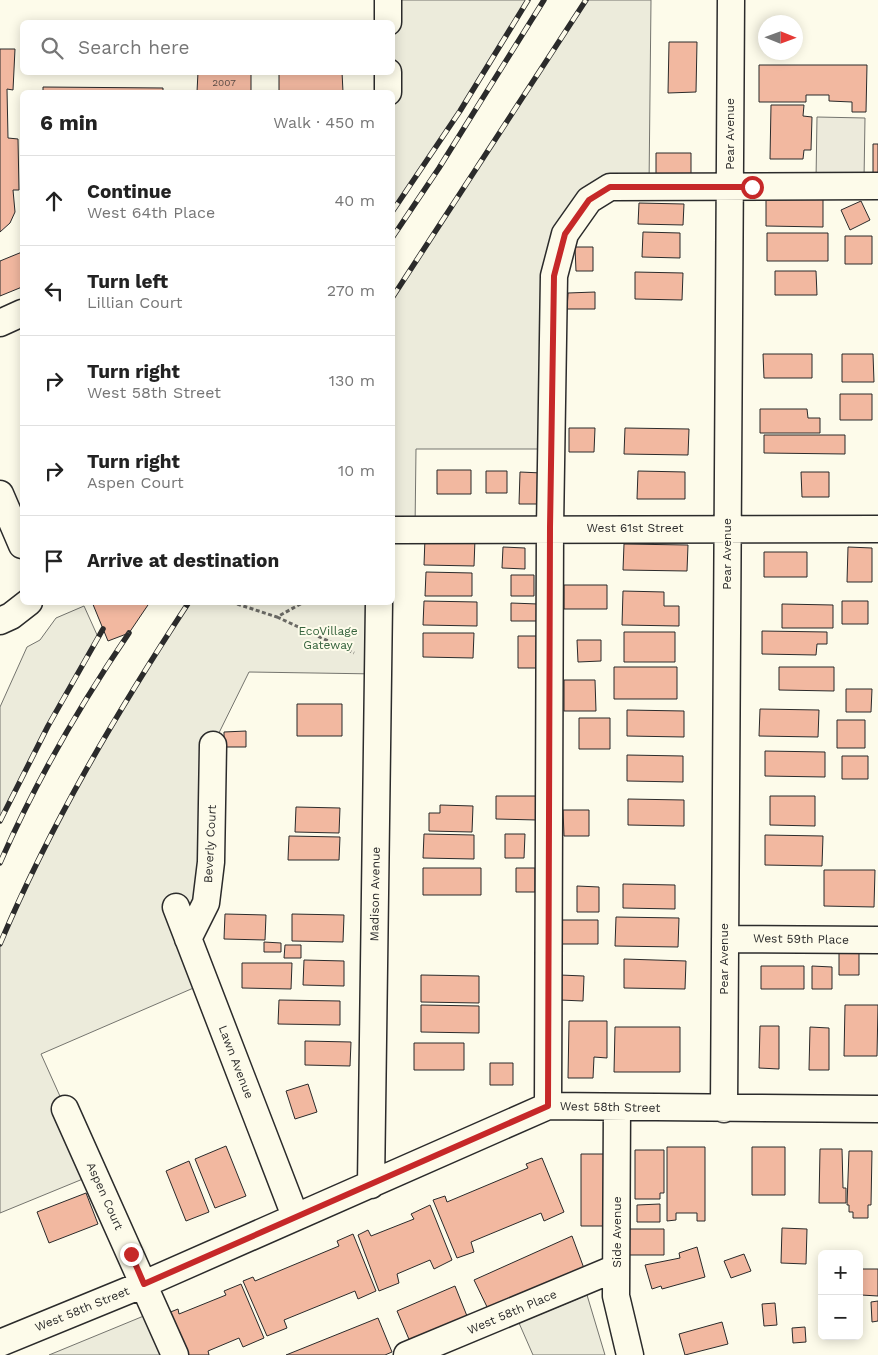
<!DOCTYPE html>
<meta charset="utf-8">
<style>
:root{--surface:#fff;--page:#f6f6f6;--text:#222;--muted:#767676;--line:#e0e0e0}
body{margin:0;font-family:"Work Sans",sans-serif;background:var(--page);color:var(--text)}
.controls{position:absolute;right:15px;bottom:15px;display:grid;overflow:hidden;border-radius:8px;box-shadow:0 2px 12px #0003}
.controls button{width:45px;height:45px;display:grid;place-items:center;padding:0;border:0;border-bottom:1px solid var(--line);background:var(--surface);color:var(--text);font:25px sans-serif}
.compass{position:absolute;left:758px;top:15px;width:45px;height:45px;border-radius:50%;background:var(--surface);box-shadow:0 2px 12px #0003;rotate:91deg}
.stop{position:absolute;width:15px;height:15px;margin:-11px;border:4px solid #c62828;border-radius:50%;background:#fff}
.stop.end{background:#c62828;border-color:#fff;box-shadow:0 1px 5px #0008}
.list{margin:0;padding:0;list-style:none}
h2{display:flex;justify-content:space-between;align-items:center;height:65px;margin:0;padding:0 20px;font-size:21px}
h2 small{font-size:16px;font-weight:400;color:var(--muted)}
.list li{display:grid;grid-template-columns:32px 1fr auto;gap:15px;align-items:center;box-sizing:border-box;height:90px;padding:0 20px;border-top:1px solid var(--line)}
.list b{display:block;font-size:19px;white-space:nowrap}
.list p{margin:0;font-size:16px;white-space:nowrap;color:var(--muted)}
.list em{font-size:16px;font-style:normal;color:var(--muted)}
.icon{flex:none;width:28px;height:28px;fill:none;stroke:currentColor;stroke-width:2;stroke-linecap:round;stroke-linejoin:round}
.map{position:relative;flex:none;width:878px;height:1355px;overflow:hidden}
.search{position:absolute;background:var(--surface);box-shadow:0 2px 12px #0003;left:20px;top:20px;width:375px;height:55px;display:flex;align-items:center;gap:12px;box-sizing:border-box;padding:0 18px;border-radius:8px;color:var(--muted);font-size:19px}
.panel{position:absolute;background:var(--surface);box-shadow:0 2px 12px #0003;left:20px;top:90px;width:375px;height:515px;border-radius:8px}
.map>svg:first-child{display:block}
</style>
<div class="map">
<svg width="878" height="1355" viewBox="0 0 878 1355">
<rect width="100%" height="100%" fill="#fdfbea"/>
<!-- green -->
<path fill="#ecebdb" stroke="#74746e" d="M388,0h140l-68,111 -67,101 -1,-190z
M586,0h65l-2,187h-39l-45,47 -14,215h-135l-1,81h-22v-232z
M189,603h190l-1,71 -129,-2 -36,73 -2,117 -23,77 17,44 -164,71 54,120 -95,39v-269l18,-43 51,-103 38,-66z
M84,606l14,31 -50,89 -48,95v-114l27,-60 13,-7 16,-22z
M587,1295l18,60h-72l-14,-32z
M151,1313l17,42h-119z"/>
<!-- parking -->
<path fill="#eceadb" stroke="#74746e" d="M817,117l48,1 -1,62h-48z"/>
<!-- building -->
<path fill="#f2b8a0" stroke="#2b2b2b" d="M669,42h28l-1,50 -28,1z
M0,49h15l-2,41 -6,-1 1,49 10,1 1,51h-6l2,22 -5,11 -10,9z
M759,65h108l-1,47h-14v-10l-23,-1v-6h-23v7h-47z
M198,72h53v20h-54z
M279,72h63l1,20h-64z
M43,87l120,1v4h-120z
M771,105h33l-1,11 9,1 -1,33h-7l-1,9h-33z
M873,144h5v33h-5z
M656,153h35v29l-35,-1z
M766,199h57v28l-57,-1z
M861,201l9,19 -20,10 -9,-20z
M639,203l45,1 -1,21 -45,-1z
M643,232l37,1v25l-38,-1z
M767,233h61v28h-61z
M845,236h27v28h-27z
M575,247h18v24h-17z
M22,252v35l-22,9v-35z
M775,271h41l1,24h-42z
M635,272l48,1 -1,27 -47,-1z
M595,292v17h-28l1,-16z
M763,354h49v24h-48z
M842,354h31l1,28h-32z
M840,394h32v26h-32z
M760,409h47l1,9h12v15h-60z
M569,428h26l-1,24h-25z
M625,428l64,1 -1,26 -64,-1z
M764,435h81v19l-81,-1z
M437,470h34v24h-34z
M486,471h21v22h-21z
M638,471l47,1v27h-48z
M520,472l22,1v31h-23z
M801,472h28v25h-27z
M425,538l50,1 -1,27 -50,-1z
M624,544l64,1 -1,26 -64,-1z
M503,547l22,1v21l-23,-1z
M848,547l24,1v34h-25z
M764,552h43v25h-43z
M426,572l46,1v23h-47z
M511,575h23v21h-23z
M564,585h43v24h-43z
M623,591l41,1v14h15v20l-57,-1z
M424,601l53,1v24l-54,-1z
M842,601h26v23h-26z
M92,602h58l-21,31 -21,8z
M511,603l27,1 -1,17h-26z
M782,604l51,1v23h-51z
M762,631l65,1v12h-10l-1,11 -54,-1z
M624,632h51v30h-51z
M423,633h51l-1,25 -50,-1z
M518,636h27v32h-27z
M577,640h24v21l-23,1z
M614,667h63v32h-63z
M779,667h55v24l-55,-1z
M564,680h31l1,31h-32z
M846,689h26l-1,23h-25z
M297,704h45v32h-45z
M760,709l59,1 -1,27 -59,-1z
M627,710l57,1v26l-57,-1z
M579,718h31v31h-31z
M837,720h28v28h-28z
M246,731v16h-22v-15z
M765,751l60,1v25l-60,-1z
M627,755l56,1v26l-56,-1z
M842,756h26v23h-26z
M496,796h41v24l-41,-1z
M770,796h45v30l-45,-1z
M628,799l56,1v26l-56,-1z
M440,805l33,1 -1,26 -43,-1v-18h11z
M296,807l44,1 -1,25 -44,-1z
M563,810h26v26h-25z
M424,834l50,1v24l-51,-1z
M505,834h20l-1,24h-19z
M765,835l58,1 -1,30 -57,-1z
M289,836l51,1 -1,23h-51z
M423,868h58v27h-58z
M516,868h19v24h-19z
M824,870h51l-1,37 -50,-1z
M623,884l52,1v24l-52,-1z
M577,886l22,1v25h-22z
M225,914l41,1 -1,25 -41,-1z
M292,914l52,1 -1,27 -51,-1z
M616,917l63,1 -1,29 -63,-1z
M557,920h41v24h-41z
M264,942l17,1v9h-17z
M285,945h16v13h-17z
M839,952l20,1v22h-20z
M624,959l62,2 -1,28 -61,-1z
M304,960l40,1v25l-41,-1z
M242,963h50l-1,26 -49,-1z
M761,966h43v23h-43z
M812,966l20,1v22h-20z
M421,975l58,1v27l-58,-1z
M560,975l24,1 -1,25 -23,-1z
M279,1000l61,1v24l-62,-1z
M421,1005l58,1v27l-58,-1z
M845,1005h33l-1,51h-33z
M569,1021h38v37l-13,-1 -1,21h-25z
M760,1026h19v43l-20,-1z
M615,1027h65v45h-66z
M810,1027l19,1v42h-20z
M305,1041l46,1 -1,24 -45,-1z
M414,1043h50v27h-50z
M490,1063h23v22h-23z
M308,1084l9,28 -22,7 -9,-28z
M226,1146l20,50 -31,12 -20,-49z
M667,1147h38v74h-8v-8h-21v7l-9,1z
M752,1147h33v48h-33z
M820,1149h22l1,39h3v15h-27z
M635,1150h29v43h-4v6h-25z
M849,1151h23l-1,54h-3v13h-15v-6h-4v-7h-2z
M581,1154h26v72h-26z
M542,1158l22,54 -20,9 -3,-8 -70,29 3,10 -17,6 -24,-58 12,-4 2,6 81,-34 -2,-4z
M189,1161l20,51 -23,9 -20,-50z
M86,1193l12,31 -49,19 -12,-31z
M660,1204v18h-23v-17z
M430,1205l22,55 -18,9 -4,-9 -33,14 2,9 -20,8 -21,-56 10,-5 3,6 43,-17 -3,-5z
M782,1228l25,1 -1,35 -25,-1z
M628,1229h36v26h-37z
M353,1234l23,57 -18,8 -3,-8 -71,29 3,8 -20,8 -24,-55 10,-4 2,4 84,-35 -2,-5z
M572,1236l13,35 -96,40 -15,-31z
M697,1247l8,30 -43,12 -1,-3 -9,3 -7,-24 35,-7 -1,-5z
M744,1254l7,17 -20,7 -7,-17z
M861,1269h17v27l-17,-1z
M241,1284l23,54 -21,9 -4,-9 -31,13 1,4h-23l-18,-42 10,-4 1,5 47,-19 -2,-4z
M455,1286l14,35 -58,23 -14,-33z
M878,1301v20l-6,1 -1,-20z
M775,1303l2,22 -13,1 -2,-22z
M378,1318l14,34 -7,3h-99z
M722,1322l6,22 -43,11 -6,-21z
M805,1327l1,15 -13,1 -1,-15z"/>
<g fill="none" stroke-linecap="round" stroke-linejoin="round">
<defs>
<path id="minor" d="M388,0v22
M388,92v-20
M0,323l22,-10
M0,494l22,51
M392,530l486,-1
M0,621l11,-5 18,-14
M176,907l119,309
M188,939l18,-36 5,-41 2,-117
M725,939l153,1
M548,1106l2,-578 4,-252 11,-42 24,-34 21,-13 268,-1
M617,1107l-1,189 14,59
M65,1109l110,246
M724,1109l7,-1109
M371,1185l8,-583
M0,1343l144,-59 404,-178 330,3
M407,1355l209,-87"/>
</defs>
<!-- minor casing -->
<use href="#minor" stroke="#2b2b2b" stroke-width="29"/>
<!-- path -->
<path stroke="#6a6964" stroke-width="3" stroke-dasharray="4 2.5" stroke-linecap="butt" d="M392,489v10
M231,602l46,15 27,-15
M54,603l11,-1
M277,617l77,36"/>
<!-- minor -->
<use href="#minor" stroke="#fdfbea" stroke-width="26"/>
<defs>
<path id="rail" d="M392,212l68,-101 68,-111
M392,238l47,-70 105,-168
M392,298l194,-298
M0,821l48,-95 55,-97
M0,863c35,-80 80,-158 129,-230
M0,944c51,-121 117,-232 189,-342"/>
</defs>
<!-- rail casing -->
<use href="#rail" stroke="#2b2b2b" stroke-width="5.5"/>
<!-- rail -->
<use href="#rail" stroke="#fdfbea" stroke-width="4" stroke-dasharray="11" stroke-linecap="butt"/>
</g>
<g fill="none" stroke-linecap="round" stroke-linejoin="round">
<!-- route -->
<path stroke="#c62828" stroke-width="6" d="M131,1254l13,30 404,-178 2,-578 4,-252 11,-42 24,-34 21,-13h142"/>
</g>
<g text-anchor="middle" stroke-width="4" stroke-linejoin="round" paint-order="stroke">
<!-- number labels -->
<g font-size="10" fill="#5d4e48">
<text x="224" y="86">2007</text>
</g>
<!-- street labels -->
<g font-size="12" fill="#2b2b2b" stroke="#fdfbea">
<text transform="translate(730 134) rotate(-90)" y="4">Pear Avenue</text>
<text x="635" y="532">West 61st Street</text>
<text transform="translate(727 554) rotate(-90)" y="4">Pear Avenue</text>
<text transform="translate(210 844) rotate(-87)" y="4">Beverly Court</text>
<text transform="translate(375 894) rotate(-89)" y="4">Madison Avenue</text>
<text transform="translate(801 939) rotate(1)" y="4">West 59th Place</text>
<text transform="translate(724 959) rotate(-90)" y="4">Pear Avenue</text>
<text transform="translate(236 1062) rotate(69)" y="4">Lawn Avenue</text>
<text transform="translate(610 1107) rotate(1)" y="4">West 58th Street</text>
<text transform="translate(105 1196) rotate(66)" y="4">Aspen Court</text>
<text transform="translate(617 1232) rotate(-90)" y="4">Side Avenue</text>
<text transform="translate(82 1309) rotate(-22)" y="4">West 58th Street</text>
<text transform="translate(512 1312) rotate(-23)" y="4">West 58th Place</text>
</g>
<!-- park labels -->
<g font-size="12" fill="#34623c" stroke="#fdfbea">
<text x="328" y="635">EcoVillage<tspan x="328" dy="14">Gateway</tspan></text>
</g>
</g>
</svg>
<div class="controls">
<button>+</button>
<button>−</button>
</div>
<svg class="compass" viewBox="-18 -18 36 36"><path d="M0-13l5 13h-10z" fill="#e53935"/><path d="M0 13l5-13h-10z" fill="#767676"/></svg>
<div class="stop" style="left:752px;top:187px"></div>
<div class="stop end" style="left:131px;top:1254px"></div>
<div class="search"><svg class="icon" aria-label="search" viewBox="0 0 24 24"><circle cx="10" cy="10" r="6"/><path d="M15 15l6 6"/></svg>Search here</div>
<section class="panel">
<h2>6 min<small>Walk · 450 m</small></h2>
<ul class="list">
<li><svg class="icon" aria-label="ahead" viewBox="0 0 24 24"><path d="M12 20V5M6 11l6-6 6 6"/></svg><div><b>Continue</b><p>West 64th Place</p></div><em>40 m</em></li>
<li><svg class="icon" aria-label="left" viewBox="0 0 24 24"><path d="M17 20v-9H6M10 6l-5 5 5 5"/></svg><div><b>Turn left</b><p>Lillian Court</p></div><em>270 m</em></li>
<li><svg class="icon" aria-label="right" viewBox="0 0 24 24"><path d="M7 20v-9h11M14 6l5 5-5 5"/></svg><div><b>Turn right</b><p>West 58th Street</p></div><em>130 m</em></li>
<li><svg class="icon" aria-label="right" viewBox="0 0 24 24"><path d="M7 20v-9h11M14 6l5 5-5 5"/></svg><div><b>Turn right</b><p>Aspen Court</p></div><em>10 m</em></li>
<li><svg class="icon" aria-label="arrive" viewBox="0 0 24 24"><path d="M6 21V4h12l-3 4 3 4H6"/></svg><div><b>Arrive at destination</b></div></li>
</ul>
</section>
</div>
